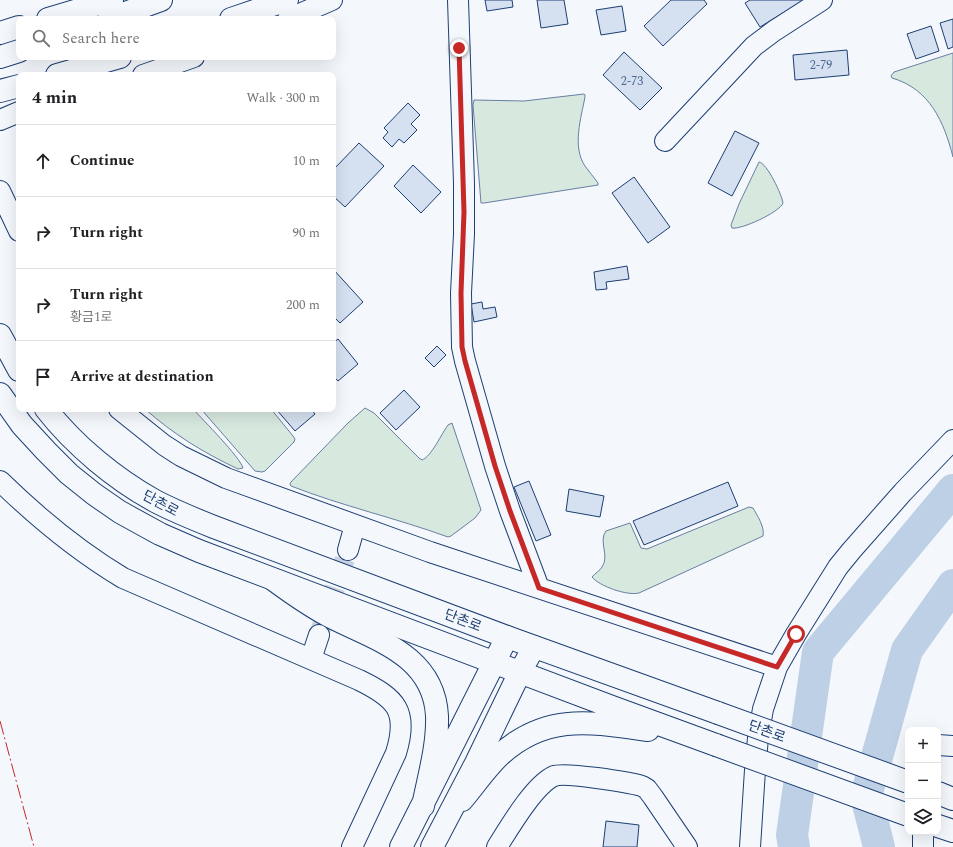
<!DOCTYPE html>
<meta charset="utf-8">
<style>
:root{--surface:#fff;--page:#f6f6f6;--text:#202124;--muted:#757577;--line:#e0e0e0}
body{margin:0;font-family:Spectral,"Noto Sans KR",serif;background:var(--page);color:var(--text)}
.controls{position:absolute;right:12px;bottom:12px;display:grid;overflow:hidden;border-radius:8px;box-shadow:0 4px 16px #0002}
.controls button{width:36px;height:36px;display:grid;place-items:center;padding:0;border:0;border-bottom:1px solid var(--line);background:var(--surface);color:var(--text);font:20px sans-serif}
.stop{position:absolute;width:12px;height:12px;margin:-9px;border:3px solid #c62828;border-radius:50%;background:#fff}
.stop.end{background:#c62828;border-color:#fff;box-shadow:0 1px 4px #0008}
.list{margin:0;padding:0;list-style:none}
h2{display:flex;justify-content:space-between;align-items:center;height:52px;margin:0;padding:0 16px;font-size:17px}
h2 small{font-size:13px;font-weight:400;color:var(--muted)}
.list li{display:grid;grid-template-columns:26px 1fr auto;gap:12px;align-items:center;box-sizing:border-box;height:72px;padding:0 16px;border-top:1px solid var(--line)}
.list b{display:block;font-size:15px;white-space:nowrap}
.list p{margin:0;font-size:13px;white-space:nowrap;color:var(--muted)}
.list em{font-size:13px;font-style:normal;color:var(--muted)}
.icon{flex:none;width:22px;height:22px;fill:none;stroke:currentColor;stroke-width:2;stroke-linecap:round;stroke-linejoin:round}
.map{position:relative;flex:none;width:953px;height:847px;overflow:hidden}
.search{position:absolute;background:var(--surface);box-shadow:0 4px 16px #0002;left:16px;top:16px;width:320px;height:44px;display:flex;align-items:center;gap:10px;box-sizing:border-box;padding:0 14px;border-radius:8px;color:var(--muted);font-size:15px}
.panel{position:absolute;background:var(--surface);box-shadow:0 4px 16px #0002;left:16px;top:72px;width:320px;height:340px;border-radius:8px}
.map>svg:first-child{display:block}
</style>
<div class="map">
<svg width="953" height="847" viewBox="0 0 953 847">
<rect width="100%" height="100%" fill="#f4f7fb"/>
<!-- green -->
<path fill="#d7e8df" stroke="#687fa3" d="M953,53v104c-9,-35 -23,-68 -61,-79l-1,-2 3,-4z
M584,94l1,1v2c-4,21 -13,50 0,69 4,6 9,11 13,17v2l-114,18h-3l-8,-98 1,-5 50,1z
M759,162c8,1 23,33 24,41 -3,9 -42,27 -51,25l-1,-3 8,-21z
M365,408l9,5 45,45 3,2c9,-3 20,-27 26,-35l4,-2 29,87 -6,8 -24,18 -3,1c-52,-19 -106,-31 -157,-51l-1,-2 1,-2 57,-59z
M145,409h48c10,11 47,48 50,59l-5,1c-34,-16 -65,-35 -93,-60z
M201,409h70l22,27 2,3 -1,3 -29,29 -3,1 -7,-1z
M749,507l4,1c4,7 12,19 10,28l-124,57c-12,3 -40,-7 -47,-16 3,-4 8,-6 10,-10 8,-11 -4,-26 4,-36l24,-8 11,25 6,1z"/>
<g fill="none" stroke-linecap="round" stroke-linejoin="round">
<!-- river -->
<path stroke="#bed0e5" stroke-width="32" d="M794,847l-2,-12 26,-183 135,-162
M879,847l-13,-51 41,-146 46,-65"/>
</g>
<!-- building -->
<path fill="#d5e0f0" stroke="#1d3f73" d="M485,0h27l1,7 -26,4z
M537,0h27l4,24 -27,4z
M671,0h33l3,4 -44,42 -19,-20z
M750,0h54l-44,27 -15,-24z
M622,6l4,25 -25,4 -5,-25z
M953,19v28l-5,2 -8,-26z
M931,26l8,25 -23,8 -9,-25z
M847,50l2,25 -54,5 -2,-25z
M624,52l38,36 -22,22 -37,-35z
M408,103l12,12 -9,9 6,6 -13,13 -5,-4 -7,8 -9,-9 5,-6 -4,-4z
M735,131l24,12 -27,53 -24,-13z
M359,143l25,23 -39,41 -12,-11v-26z
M413,165l28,27 -20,21 -27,-27z
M634,177l36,50 -22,16 -36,-50z
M627,266l2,13 -23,3 1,7 -11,1 -2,-18z
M333,269l30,33 -23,21 -7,-7z
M482,302l1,7 12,-2 2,10 -23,5 -3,-18z
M338,339l20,25 -20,17 -5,-5v-33z
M437,346l9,9 -12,12 -9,-9z
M404,390l16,17 -24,23 -16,-17z
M276,409h35l4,5 -20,17z
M529,481l22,54 -15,6 -22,-54z
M728,482l10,24 -94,39 -11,-24z
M569,489l35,7 -4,21 -34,-6z
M606,821l33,4 -2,22h-34z"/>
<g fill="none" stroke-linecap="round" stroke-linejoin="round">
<!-- minor-tunnel -->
<path stroke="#c9d2e0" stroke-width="20" stroke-dasharray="20 10" stroke-linecap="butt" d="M319,635l29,-85"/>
<defs>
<path id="minor" d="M458,0l6,183v51l-3,59 1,54 3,14 30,105 15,45 29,77
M288,19l44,-19
M143,75l51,-18
M0,120l19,-8
M665,141l89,-95 20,-15 48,-31
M0,191l19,40
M119,409l45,36 17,11 45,22 204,74 347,115
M0,481c38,37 78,70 123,97l236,102c37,18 50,31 37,73l-44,94
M348,550l7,-25
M311,659l8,-24
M938,745l15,1
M497,847c12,-19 37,-62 57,-71 11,-4 74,6 88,10l5,3 6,8 34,50
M750,847l5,-77 3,-32 5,-29 14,-42 19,-33 42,-67 13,-16 52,-59 50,-52
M923,847v-15"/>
<path id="major" d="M48,19l64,-19
M109,19l52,-19
M231,19l56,-19
M0,33l19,-6
M0,57l19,-6
M57,75l63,-18
M0,91l19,-5
M0,335l19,35
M0,394l22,31 24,26 23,23 25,20 26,18 40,22 39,17 413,156 104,38
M46,409c28,36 69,70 109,92 19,10 39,18 59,26l293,110 211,76
M938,793l15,6
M462,800c12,-14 24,-32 38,-45 46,-42 91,-33 148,-25
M938,826l15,5"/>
<path id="highway" d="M274,580c19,14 37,27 59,38 44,22 101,38 104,98 1,29 -8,60 -14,90
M401,847l106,-210
M432,847l44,-84 44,-91 14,-25"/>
</defs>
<!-- minor casing -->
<use href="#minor" stroke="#1d3f73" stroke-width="22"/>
<!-- major casing -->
<use href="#major" stroke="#1d3f73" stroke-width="24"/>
<!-- highway casing -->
<use href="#highway" stroke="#1d3f73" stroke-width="24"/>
<!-- minor -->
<use href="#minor" stroke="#f4f7fb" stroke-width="20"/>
<!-- major -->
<use href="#major" stroke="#f4f7fb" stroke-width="22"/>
<!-- highway -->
<use href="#highway" stroke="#f4f7fb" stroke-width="22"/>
<defs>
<path id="major-bridge" d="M718,713l190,69
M716,745l192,70"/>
</defs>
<!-- major-bridge casing -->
<use href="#major-bridge" stroke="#1d3f73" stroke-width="24" stroke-linecap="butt"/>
<!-- major-bridge -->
<use href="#major-bridge" stroke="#f4f7fb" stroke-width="22"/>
<!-- power -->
<path stroke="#c62828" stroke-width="1" stroke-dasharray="14 3 2 3" stroke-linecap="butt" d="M0,721l34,126"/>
</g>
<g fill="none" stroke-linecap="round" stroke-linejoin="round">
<!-- route -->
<path stroke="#c62828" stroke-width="5" d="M459,48l5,164 -3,81 1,54 3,14 30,105 15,45 29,77 238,79 19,-33"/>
</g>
<g text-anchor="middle" stroke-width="3" stroke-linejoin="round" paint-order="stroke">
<!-- number labels -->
<g font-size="12" fill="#4b6792">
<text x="821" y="69">2-79</text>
<text x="632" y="85">2-73</text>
</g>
<!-- street labels -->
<g font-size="14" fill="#1d3f73" stroke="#f4f7fb">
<text transform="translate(161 503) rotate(28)" y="5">단촌로</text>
<text transform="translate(463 620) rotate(21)" y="5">단촌로</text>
<text transform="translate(767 731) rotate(20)" y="5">단촌로</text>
</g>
</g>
</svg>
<div class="controls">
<button>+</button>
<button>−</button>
<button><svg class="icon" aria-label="layers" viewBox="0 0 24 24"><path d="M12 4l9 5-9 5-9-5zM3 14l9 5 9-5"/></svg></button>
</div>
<div class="stop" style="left:796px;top:634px"></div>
<div class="stop end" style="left:459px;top:48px"></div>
<div class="search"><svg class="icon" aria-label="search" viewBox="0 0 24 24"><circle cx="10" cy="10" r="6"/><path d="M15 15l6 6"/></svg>Search here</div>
<section class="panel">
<h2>4 min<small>Walk · 300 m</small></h2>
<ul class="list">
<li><svg class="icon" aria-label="ahead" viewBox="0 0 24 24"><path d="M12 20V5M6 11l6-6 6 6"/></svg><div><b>Continue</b></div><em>10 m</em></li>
<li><svg class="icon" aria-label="right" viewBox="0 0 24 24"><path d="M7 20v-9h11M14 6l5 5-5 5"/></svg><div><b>Turn right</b></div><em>90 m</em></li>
<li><svg class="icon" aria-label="right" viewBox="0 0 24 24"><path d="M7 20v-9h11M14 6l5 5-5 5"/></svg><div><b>Turn right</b><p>황금1로</p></div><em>200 m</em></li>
<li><svg class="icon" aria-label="arrive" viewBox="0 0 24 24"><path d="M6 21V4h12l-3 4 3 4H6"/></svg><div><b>Arrive at destination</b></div></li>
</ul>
</section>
</div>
